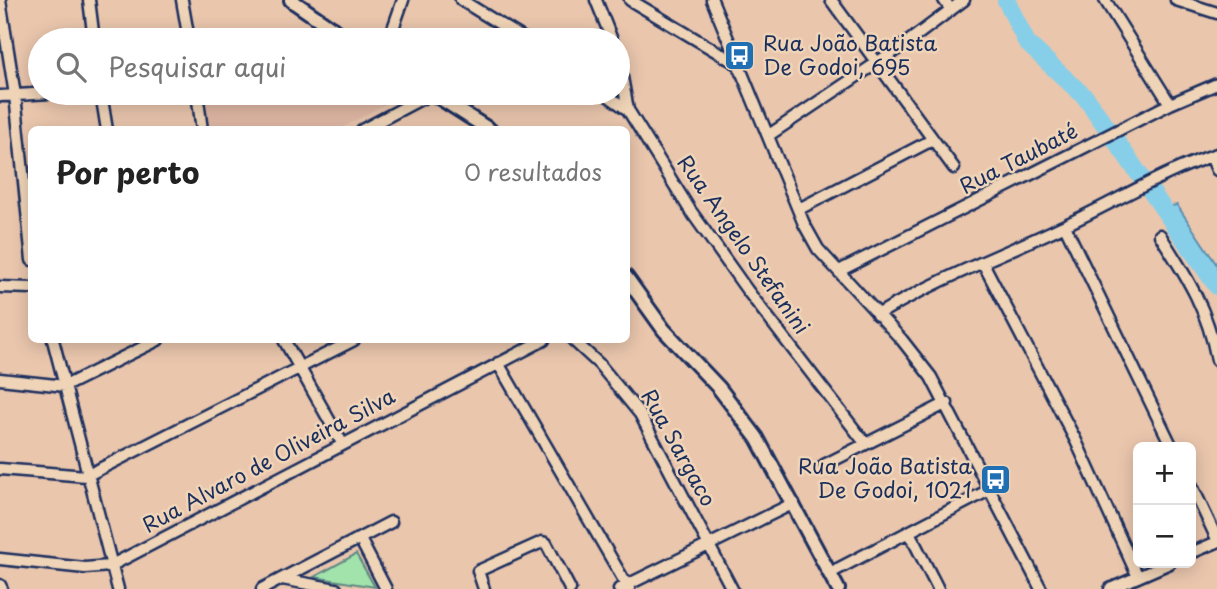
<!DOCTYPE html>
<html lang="pt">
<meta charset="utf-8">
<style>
:root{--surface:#fff;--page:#f6f6f6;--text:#222;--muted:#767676;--line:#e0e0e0}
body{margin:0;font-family:"Playpen Sans",sans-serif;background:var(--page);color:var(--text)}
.controls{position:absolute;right:21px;bottom:21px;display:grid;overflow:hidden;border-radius:10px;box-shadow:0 4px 18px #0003}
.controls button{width:63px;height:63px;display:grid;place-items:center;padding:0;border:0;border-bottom:2px solid var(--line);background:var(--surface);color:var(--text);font:35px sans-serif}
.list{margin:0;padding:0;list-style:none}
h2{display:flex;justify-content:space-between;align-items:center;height:91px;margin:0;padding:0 28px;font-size:30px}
h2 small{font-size:23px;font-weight:400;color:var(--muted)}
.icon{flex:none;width:38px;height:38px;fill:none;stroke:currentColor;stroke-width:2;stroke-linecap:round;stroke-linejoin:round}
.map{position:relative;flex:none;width:1217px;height:589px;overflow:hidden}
.search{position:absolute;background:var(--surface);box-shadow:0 4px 18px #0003;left:28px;top:28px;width:602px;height:77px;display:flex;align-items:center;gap:18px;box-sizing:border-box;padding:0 24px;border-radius:38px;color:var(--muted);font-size:26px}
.panel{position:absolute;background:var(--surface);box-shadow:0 4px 18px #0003;left:28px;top:126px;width:602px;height:217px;border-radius:10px}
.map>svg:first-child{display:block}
</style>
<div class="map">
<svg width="1217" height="589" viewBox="0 0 1217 589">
<rect width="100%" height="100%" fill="#eac6ad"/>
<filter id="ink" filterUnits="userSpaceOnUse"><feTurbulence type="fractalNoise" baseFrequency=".0143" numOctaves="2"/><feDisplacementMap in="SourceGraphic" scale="14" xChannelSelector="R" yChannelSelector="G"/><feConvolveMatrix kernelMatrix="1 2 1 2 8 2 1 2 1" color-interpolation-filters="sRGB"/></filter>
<g filter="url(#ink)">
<!-- built -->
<path fill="#e0b8a5" d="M310,28l17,12h-38z
M203,93h202l-65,36 -131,1z"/>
<!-- green -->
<path fill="#a2e2ab" stroke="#5e8884" stroke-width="2" d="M356,554l19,33 -61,-10z"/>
<!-- water -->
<path fill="#87cfe8" stroke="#5c8fb1" stroke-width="2" d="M1177,205l40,60v11l-51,-69z"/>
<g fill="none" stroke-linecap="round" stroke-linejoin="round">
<!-- river -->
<path stroke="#87cfe8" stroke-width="18" d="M1006,0l21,43 59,55 131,188"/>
<defs>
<path id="minor" d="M0,0l15,95 17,165
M89,0l5,40
M182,0l7,40
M461,0l65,40
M596,0l16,40
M630,0l109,65
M712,0l92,224 14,25 84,91 29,37 110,212
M831,0l123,168
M944,0l7,10
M1105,0l65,104
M1176,0l41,13
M389,40l14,-40
M618,55l10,55 62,100 57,80 118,153
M101,93l6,37
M197,93l5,37
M604,93l24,17
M0,96l50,-3
M362,130l70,-37
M769,135l136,-91 59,-44
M1211,156l6,14
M799,209l133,-69
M1065,226l107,221
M1160,235c28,44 47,73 57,125
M983,263l93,178 62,136
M839,271l331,-167 47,-20
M0,287l32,1
M877,315c58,-35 123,-59 184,-88 53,-24 101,-55 156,-73
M53,340l65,249
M284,340l58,103
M573,340l26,24 41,50 92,175
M498,363l131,226
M0,379l65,7 93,-46
M824,465l123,-62
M0,469l86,7 268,-136
M1191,484l26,55
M909,532l29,57
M360,539l26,50
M1191,553l26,-11
M0,559l85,9 25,-2 434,-226
M830,573l161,-84
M282,579l54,10
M0,585l2,4
M262,589l129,-67
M484,589l-6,-18 64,-29 4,1 24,46
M619,589l175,-86
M1110,589l60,-26"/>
<path id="major" d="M291,0l58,40
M432,93l58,37
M626,277l38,53 55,58 38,50 81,151"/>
</defs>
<!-- minor casing -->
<use href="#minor" stroke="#1b2f5e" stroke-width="15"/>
<!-- major casing -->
<use href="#major" stroke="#1b2f5e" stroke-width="18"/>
<!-- minor -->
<use href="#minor" stroke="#f0d4b7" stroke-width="10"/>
<!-- major -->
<use href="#major" stroke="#f0d4b7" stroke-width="12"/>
</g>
</g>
<!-- icons -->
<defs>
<symbol id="bus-square" viewBox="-11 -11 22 22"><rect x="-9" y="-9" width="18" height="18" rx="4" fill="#1f6fb2" stroke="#f0d4b7"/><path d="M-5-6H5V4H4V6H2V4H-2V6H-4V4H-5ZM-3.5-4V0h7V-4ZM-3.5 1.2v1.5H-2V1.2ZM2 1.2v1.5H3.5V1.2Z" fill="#fff"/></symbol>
</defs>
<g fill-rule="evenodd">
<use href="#bus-square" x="722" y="38" width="35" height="35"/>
<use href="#bus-square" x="978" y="462" width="35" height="35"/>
</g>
<g text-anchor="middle" stroke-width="5" stroke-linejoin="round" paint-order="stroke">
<!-- poi labels -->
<g font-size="21" fill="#1b2f5e" stroke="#f0d4b7" text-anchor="start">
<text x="763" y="51">Rua João Batista<tspan x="763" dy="24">De Godoi, 695</tspan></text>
<text x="972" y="474" text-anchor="end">Rua João Batista<tspan x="972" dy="24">De Godoi, 1021</tspan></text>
</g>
<!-- street labels -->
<g font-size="21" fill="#1b2f5e" stroke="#f0d4b7">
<text transform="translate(1019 159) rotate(-27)" y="7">Rua Taubaté</text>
<text transform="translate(743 245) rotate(55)" y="7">Rua Angelo Stefanini</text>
<text transform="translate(678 448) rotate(61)" y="7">Rua Sargaco</text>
<text transform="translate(269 461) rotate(-28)" y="7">Rua Alvaro de Oliveira Silva</text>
</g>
</g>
</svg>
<div class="controls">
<button>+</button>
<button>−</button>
</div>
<div class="search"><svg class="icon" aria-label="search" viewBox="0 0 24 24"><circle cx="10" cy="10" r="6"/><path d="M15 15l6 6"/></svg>Pesquisar aqui</div>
<section class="panel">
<h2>Por perto<small>0 resultados</small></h2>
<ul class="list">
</ul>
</section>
</div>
